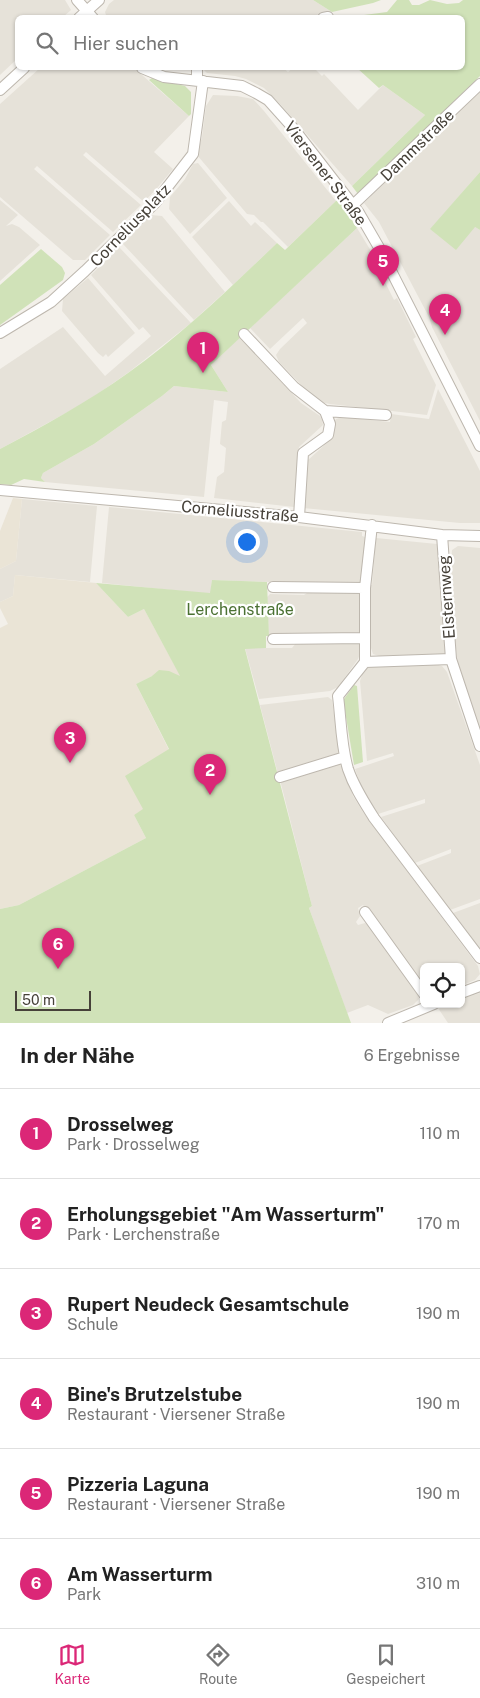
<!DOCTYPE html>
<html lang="de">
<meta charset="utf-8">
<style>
:root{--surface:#fff;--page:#f2f2f2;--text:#222;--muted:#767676;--line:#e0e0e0;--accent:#db2777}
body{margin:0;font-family:"Public Sans",sans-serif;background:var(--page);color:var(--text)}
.controls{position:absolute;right:15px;bottom:15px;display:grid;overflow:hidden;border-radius:8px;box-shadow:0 1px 4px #0004}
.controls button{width:45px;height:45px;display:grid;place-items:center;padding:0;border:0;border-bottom:1px solid var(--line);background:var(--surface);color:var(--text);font:25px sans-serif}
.scale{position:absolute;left:15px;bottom:12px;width:76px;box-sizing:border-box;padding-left:5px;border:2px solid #464139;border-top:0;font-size:14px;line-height:18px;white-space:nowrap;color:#464139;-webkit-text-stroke:4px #fff;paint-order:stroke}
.you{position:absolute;left:246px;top:541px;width:18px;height:18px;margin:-12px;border:4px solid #fff;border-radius:50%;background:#1a73e8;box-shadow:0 0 0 8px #1a73e833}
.badge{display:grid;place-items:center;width:32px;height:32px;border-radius:50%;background:var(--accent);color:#fff;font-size:16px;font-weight:700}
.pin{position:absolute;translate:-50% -41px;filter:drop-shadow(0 1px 2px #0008)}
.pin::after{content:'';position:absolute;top:26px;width:18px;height:15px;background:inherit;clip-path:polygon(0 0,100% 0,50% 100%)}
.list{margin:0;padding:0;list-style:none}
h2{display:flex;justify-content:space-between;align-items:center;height:65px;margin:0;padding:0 20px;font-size:21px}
h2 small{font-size:16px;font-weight:400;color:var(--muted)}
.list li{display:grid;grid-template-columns:32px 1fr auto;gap:15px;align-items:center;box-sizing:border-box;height:90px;padding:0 20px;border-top:1px solid var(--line)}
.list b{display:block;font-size:19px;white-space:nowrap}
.list p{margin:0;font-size:16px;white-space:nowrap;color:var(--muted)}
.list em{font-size:16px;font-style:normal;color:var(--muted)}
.icon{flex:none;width:28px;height:28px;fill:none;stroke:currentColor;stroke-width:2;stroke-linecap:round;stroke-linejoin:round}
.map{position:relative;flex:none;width:480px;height:1023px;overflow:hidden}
.search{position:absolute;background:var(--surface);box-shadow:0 1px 4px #0004;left:15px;right:15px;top:15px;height:55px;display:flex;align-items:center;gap:12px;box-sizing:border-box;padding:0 18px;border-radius:8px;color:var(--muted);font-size:19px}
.sheet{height:605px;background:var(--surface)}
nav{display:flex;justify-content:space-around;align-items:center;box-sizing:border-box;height:70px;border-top:1px solid var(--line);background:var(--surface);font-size:14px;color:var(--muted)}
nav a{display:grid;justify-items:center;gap:2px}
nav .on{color:var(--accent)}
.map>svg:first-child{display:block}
</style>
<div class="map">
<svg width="480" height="1023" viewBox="0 0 480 1023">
<rect width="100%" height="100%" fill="#f3f0ea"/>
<!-- residential -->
<path fill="#e6e2d9" d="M0,0h65l6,10 -8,7 -45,1 -1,41 -17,16z
M114,0h199l19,12 -31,6h-194l-2,-6 4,-8z
M40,68h94l55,48 -35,36 19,17 -15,18 -14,15 -58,-50 -3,3 58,50 -28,27 -76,-66 -3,3 76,66 -25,25h-12l-73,-63v-93z
M202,68h81l5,4 5,-4h21l8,8 2,-2 34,36 25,-25 42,30 -73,71 -71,-81 -17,-17 -18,-9 -11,-3 -28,-3z
M480,91v81l-49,57 44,-2 5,3v191l-48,-94 -3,-10 -50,-95 -15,-19z
M213,95l24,1 16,3 11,12 72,90 -48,46 -25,-25h-2l-7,-7 -7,-1 -50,-59 5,-18 4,-31z
M198,163l29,35 -37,36 -21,-25 1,-12 15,-18 8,-15z
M0,200l18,15 -12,11 6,-2 7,3 21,18 -40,36z
M229,201l22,25 4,-4 22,21 -44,42 -41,-48z
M151,215l11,1 63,76 -31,28 -71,-76z
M357,228l17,28 -1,2 21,42 3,-2 19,39 -3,2 23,46 -9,30 -97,-11 -10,-2 -9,-7 -32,-33 -3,-7 4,-6 27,-26 -4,-5 -33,31 -20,-21z
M119,247l72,76 -62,49 -43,30 -86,47v-80l63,-42 42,49 46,-40 -8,-9 -4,3 -48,-55z
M88,278l47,55 -27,24 -2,-3 -3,3 -5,-4 -36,-42 1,-12z
M240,337l61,66 19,13 2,4 1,5 -24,22 -5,60 -80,-9 3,-21 7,-5 2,-24 -6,-4 2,-22 4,-2 2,-18 -14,-2 -10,97 -159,-15 -4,-4 2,-5 51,-29 68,-48 12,-10 54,6 -17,-27z
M438,389l42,82v52h-20l-157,-15 4,-47 23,-21 2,-15 4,-6 6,-2 48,5 1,-8 38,5z
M22,499l75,7 -7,76 -75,-7 -2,21 -13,6v-33l16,-8z
M109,507l253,25v4l3,1 -4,48 -149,-5 -1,14 -109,-11z
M376,538l61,6 4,22 5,88 -64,3 -9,-3 -3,-9 1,-60h1z
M458,546l22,2v183l-21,-59 -4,-31 -4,-74 1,-17z
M313,589l45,2 3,3 -2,40 -90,2 -2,-39 3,-3 34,1z
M297,642h62l1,12 -2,5 -20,28 -8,4 -71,8 -14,-51h47z
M435,664l7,2 5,6 33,93v134l-30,11 -33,-44 34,-13v-4l-36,14 -34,-46 44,-14v-4l-47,15 -17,-28 -6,-17 39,-13 -1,-3 -26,8 -7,-80 3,-9 4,-4 7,-2z
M328,697l4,3 8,51 -3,5 -59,18 -18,-69z
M335,762l8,5 10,29 10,16 115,154 2,8 -5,6 -14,6v-19h-37v22l-61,-84 -5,3 2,8 -4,6 2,3 7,-2 6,4 46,64 2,8 -6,6 -25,9 -20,-9 -21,8 -38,-105 3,-2 -32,-126z
M480,903v46l-27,-36z
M480,993v30h-32l-10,-15 10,-4h13v-5z"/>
<!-- education -->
<path fill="#eae4d6" d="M13,498l9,1 -6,62 -16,8v-38z
M15,575l81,8 32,34 16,-8 37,68 -29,-1 -16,8 33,66 -26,60 -9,5 12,23 -127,67 -19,4v-281l8,-4 -8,-16v-6l13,-6z"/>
<!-- green -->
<path fill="#d0e2b8" d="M313,0h68l-8,3 -41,9z
M397,0h12l3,5h7l11,-5 17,4 12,-1 4,-3h17v76l-122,118 -6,-8 73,-71 -42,-30 -4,3 -22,-20h105v-50h-121l46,-6z
M152,78l33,8 6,6v22l-2,2 -40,-36z
M480,172v58l-5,-3 -19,23 -26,-21z
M338,199l19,29 -146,137 17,27 -54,-6 -12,10 -68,48 -51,29 -2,5 4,4 -21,-3 -13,6 -11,-1v-35c44,-23 87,-47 128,-76 54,-38 102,-85 149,-130l8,7z
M41,249l21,18 3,6 -2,7 -63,45v-40z
M212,580l55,2 2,54h-3v12l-21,1 67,257 -3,2 42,115h-351v-114l19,-4 127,-67 -12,-23 9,-6 -18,-33 44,-27 -33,-65 16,-8 7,-6 10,1 11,5 -36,-67 -16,8 -32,-34 114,10z
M354,685l3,1 6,76 -9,3 -10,-60v-6z"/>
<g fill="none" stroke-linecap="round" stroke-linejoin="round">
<defs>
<path id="minor" d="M77,0l16,18
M79,18l20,-18
M323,18l5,-1
M142,68l22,9 78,9 14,7 12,7 26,29 65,84 22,38 99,195
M197,81v-13
M0,90l24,-22
M353,205l127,-121
M0,333l51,-31 34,-31 70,-68 38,-49 10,-73
M244,334l50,53 31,24
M0,490l299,27 143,18 38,1
M299,517l4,-64 25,-18 2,-11 -5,-13 61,4
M372,525l-7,63v74l-27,34c3,23 3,50 10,73 6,18 16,33 26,49l106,140
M442,535l9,124 29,87
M273,587l92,1
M273,639l92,-1
M365,662l86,-3
M280,777l65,-20
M365,912l59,82
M461,993l19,-7
M388,1023l46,-19"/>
</defs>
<!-- minor casing -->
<use href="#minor" stroke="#bdb7ae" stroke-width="12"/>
<!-- minor -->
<use href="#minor" stroke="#fff" stroke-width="10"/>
</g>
<g text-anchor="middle" stroke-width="4.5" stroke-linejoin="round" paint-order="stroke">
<!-- street labels -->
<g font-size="16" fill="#464139" stroke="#fff">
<text transform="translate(417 145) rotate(-44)" y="6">Dammstraße</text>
<text transform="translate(326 173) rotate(53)" y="6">Viersener Straße</text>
<text transform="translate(130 225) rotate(-46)" y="6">Corneliusplatz</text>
<text transform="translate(240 511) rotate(5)" y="6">Corneliusstraße</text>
<text transform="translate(446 597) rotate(-94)" y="6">Elsternweg</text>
</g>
<!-- park labels -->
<g font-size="16" fill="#4b7133" stroke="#fff">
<text x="240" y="615">Lerchenstraße</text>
</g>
</g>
</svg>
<div class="controls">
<button><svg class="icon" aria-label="locate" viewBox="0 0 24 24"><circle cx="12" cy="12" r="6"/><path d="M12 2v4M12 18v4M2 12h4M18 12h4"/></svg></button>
</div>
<div class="scale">50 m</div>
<div class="you"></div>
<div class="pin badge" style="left:203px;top:373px">1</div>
<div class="pin badge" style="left:210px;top:795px">2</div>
<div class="pin badge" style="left:70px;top:763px">3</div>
<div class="pin badge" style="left:445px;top:335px">4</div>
<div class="pin badge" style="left:383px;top:286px">5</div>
<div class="pin badge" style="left:58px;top:969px">6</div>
<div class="search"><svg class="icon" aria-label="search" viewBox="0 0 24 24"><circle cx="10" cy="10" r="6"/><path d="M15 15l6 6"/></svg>Hier suchen</div>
</div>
<section class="sheet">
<h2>In der Nähe<small>6 Ergebnisse</small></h2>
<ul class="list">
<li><span class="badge">1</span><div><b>Drosselweg</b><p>Park · Drosselweg</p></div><em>110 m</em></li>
<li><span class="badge">2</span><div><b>Erholungsgebiet &quot;Am Wasserturm&quot;</b><p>Park · Lerchenstraße</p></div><em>170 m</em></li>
<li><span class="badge">3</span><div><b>Rupert Neudeck Gesamtschule</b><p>Schule</p></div><em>190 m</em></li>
<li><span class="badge">4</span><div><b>Bine's Brutzelstube</b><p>Restaurant · Viersener Straße</p></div><em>190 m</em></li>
<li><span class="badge">5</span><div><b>Pizzeria Laguna</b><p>Restaurant · Viersener Straße</p></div><em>190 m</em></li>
<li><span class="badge">6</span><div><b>Am Wasserturm</b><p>Park</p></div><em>310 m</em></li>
</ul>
</section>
<nav>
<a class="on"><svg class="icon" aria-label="map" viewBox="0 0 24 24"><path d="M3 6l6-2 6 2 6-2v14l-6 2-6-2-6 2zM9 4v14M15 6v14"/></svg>Karte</a>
<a><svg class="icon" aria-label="directions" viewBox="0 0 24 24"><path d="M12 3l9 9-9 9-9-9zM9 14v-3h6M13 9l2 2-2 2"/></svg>Route</a>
<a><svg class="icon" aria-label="saved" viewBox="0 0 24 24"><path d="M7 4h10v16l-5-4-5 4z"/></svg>Gespeichert</a>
</nav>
